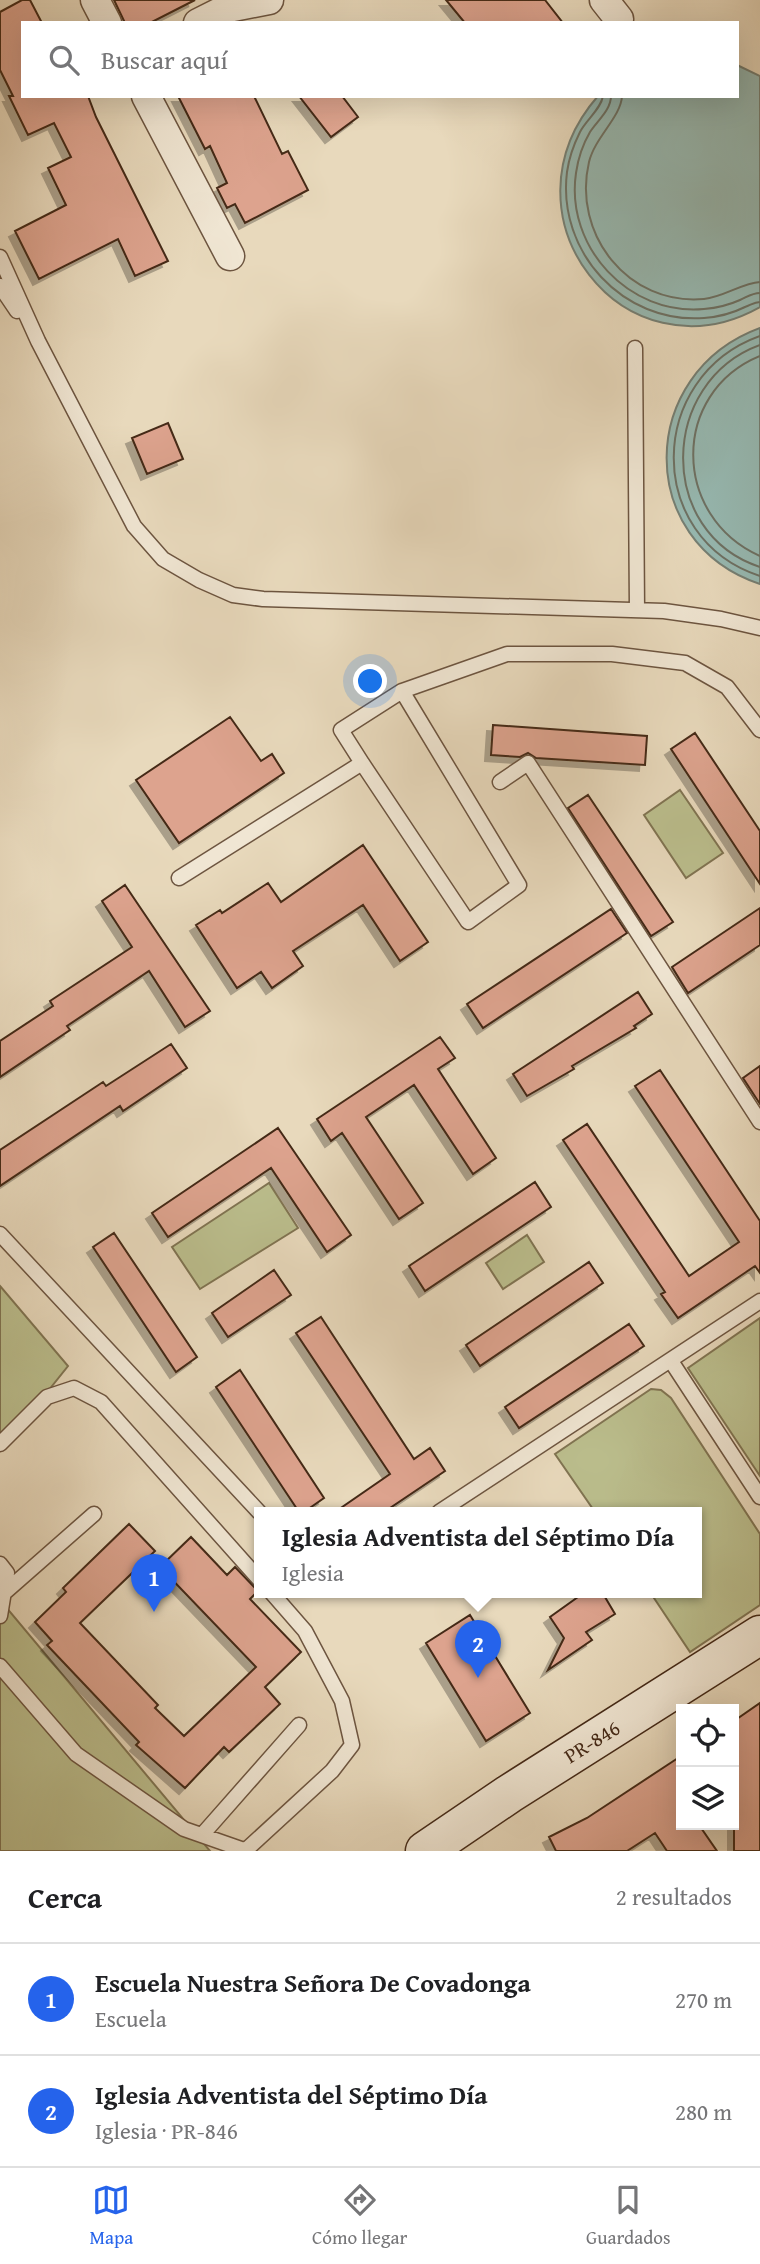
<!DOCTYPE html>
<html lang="es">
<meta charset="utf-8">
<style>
:root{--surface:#fff;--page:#f2f2f2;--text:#202124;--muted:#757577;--line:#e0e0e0;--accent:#2563eb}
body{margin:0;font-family:"Gentium Book Plus",serif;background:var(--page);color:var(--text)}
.controls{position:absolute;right:21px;bottom:21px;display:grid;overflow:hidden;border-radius:0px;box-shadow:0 7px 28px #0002}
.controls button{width:63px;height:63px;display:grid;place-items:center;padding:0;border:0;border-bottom:2px solid var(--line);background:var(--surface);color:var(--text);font:35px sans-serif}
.you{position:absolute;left:371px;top:682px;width:24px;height:24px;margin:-18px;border:5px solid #fff;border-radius:50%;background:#1a73e8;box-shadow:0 0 0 10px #1a73e833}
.badge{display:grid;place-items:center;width:46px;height:46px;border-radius:50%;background:var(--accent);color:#fff;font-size:23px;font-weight:700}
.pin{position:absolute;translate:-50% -58px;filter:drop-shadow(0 2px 4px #0008)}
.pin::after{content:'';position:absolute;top:37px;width:24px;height:21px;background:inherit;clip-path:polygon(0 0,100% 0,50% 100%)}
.popup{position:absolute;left:254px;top:1507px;width:448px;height:91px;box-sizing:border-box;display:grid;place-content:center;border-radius:0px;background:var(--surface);filter:drop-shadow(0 2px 5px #0005);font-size:23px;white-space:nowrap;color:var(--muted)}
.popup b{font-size:26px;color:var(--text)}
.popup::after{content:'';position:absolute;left:50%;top:100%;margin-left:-14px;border:14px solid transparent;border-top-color:var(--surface)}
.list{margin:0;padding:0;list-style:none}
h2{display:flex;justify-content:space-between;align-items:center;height:91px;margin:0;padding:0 28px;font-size:30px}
h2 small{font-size:23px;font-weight:400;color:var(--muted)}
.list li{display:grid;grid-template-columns:46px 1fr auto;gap:21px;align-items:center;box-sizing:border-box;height:112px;padding:0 28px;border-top:2px solid var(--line)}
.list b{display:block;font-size:26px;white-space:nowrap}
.list p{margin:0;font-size:23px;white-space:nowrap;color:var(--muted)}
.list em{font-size:23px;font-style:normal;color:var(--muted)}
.icon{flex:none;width:38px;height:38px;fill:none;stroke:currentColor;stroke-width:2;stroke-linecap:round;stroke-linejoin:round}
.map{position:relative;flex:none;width:760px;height:1851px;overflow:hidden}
.search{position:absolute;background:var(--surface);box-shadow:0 7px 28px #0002;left:21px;right:21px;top:21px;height:77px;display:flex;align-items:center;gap:18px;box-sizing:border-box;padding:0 24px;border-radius:0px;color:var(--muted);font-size:26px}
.sheet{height:315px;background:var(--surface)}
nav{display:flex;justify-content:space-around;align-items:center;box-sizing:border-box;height:98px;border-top:2px solid var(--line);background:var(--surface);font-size:19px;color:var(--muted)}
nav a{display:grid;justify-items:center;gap:4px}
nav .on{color:var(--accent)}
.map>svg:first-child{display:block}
</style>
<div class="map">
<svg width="760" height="1851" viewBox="0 0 760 1851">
<defs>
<filter id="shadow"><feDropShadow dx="-6" dy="6" stdDeviation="0" flood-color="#0004"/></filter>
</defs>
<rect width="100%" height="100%" fill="#e8d9bc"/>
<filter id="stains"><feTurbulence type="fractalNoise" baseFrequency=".00286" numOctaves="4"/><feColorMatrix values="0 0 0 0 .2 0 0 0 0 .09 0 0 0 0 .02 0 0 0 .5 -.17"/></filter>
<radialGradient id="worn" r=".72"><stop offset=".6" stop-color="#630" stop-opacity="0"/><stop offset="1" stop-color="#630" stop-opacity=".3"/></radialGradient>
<!-- green -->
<path fill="#bbbe8d" stroke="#807452" stroke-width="2" d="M680,790l43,63 -37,25 -42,-63z
M269,1183l29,45 -98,61 -28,-42z
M527,1235l17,27 -41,27 -17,-26z
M0,1286l68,80 -68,85z
M760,1318v158l-72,-108z
M651,1389l10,1 10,8 89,136v71l-70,47 -40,-60h47v-80h-102l-40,-58z
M0,1600l210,251h-210z"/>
<!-- water -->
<path fill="#97bab3" stroke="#768075" stroke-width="2" d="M737,65l23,11v231c-136,76 -266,-92 -162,-211h139z
M760,328v256c-126,-42 -123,-211 0,-256z"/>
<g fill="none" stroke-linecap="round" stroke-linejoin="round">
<!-- shore -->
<path stroke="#6e7265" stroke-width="2" d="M603,96c-2,13 -17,24 -23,36 -6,12 -11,26 -13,40 -10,80 56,152 137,146 14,-1 29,-5 41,-11 6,-2 9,-5 15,-5
M611,96c0,14 -14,25 -21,36 -7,12 -12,27 -14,41 -11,74 53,143 128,136 12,-1 25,-4 36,-9 7,-3 12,-7 20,-7
M622,96c-1,21 -27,41 -33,66 -17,72 39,144 115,137 20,-2 38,-16 56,-17
M760,336c-114,41 -116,202 0,240
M760,345c-101,37 -104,188 0,222
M760,356c-90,37 -88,161 0,200"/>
</g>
<!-- building -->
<path fill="#dda38e" stroke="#442917" stroke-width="2" filter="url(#shadow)" d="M22,0h8l12,23h-19v73h65l8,21 72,144 -33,15 -17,-37 -79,40 -24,-48 51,-26 -18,-37 23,-11 -17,-34 -26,12 -19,-39h4l-13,-26v-58z
M114,0h81l-45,23h-25z
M446,0h99l18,23h-98z
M178,96h76l28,58 6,-3 20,39 -63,33 -10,-19 -8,4 -10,-20 10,-5 -17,-37 -5,3z
M299,96h43l16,21 -27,20z
M168,423l15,36 -36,15 -15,-36z
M230,717l31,44 11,-7 12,19 -105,70 -43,-63z
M493,725l154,11 -2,29 -109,-7 -8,-5 -8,4 -29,-2z
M695,733l65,98v53l-89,-135z
M588,795l85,127 -22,14 -83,-128z
M363,845l65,97 -28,19 -37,-56 -70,46 10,15 -31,22 -11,-16 -24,16 -41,-63 24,-15 2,3 46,-30 13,19z
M125,885l85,126 -25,16 -36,-56 -82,55 3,4 -70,47v-36l53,-35 -3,-5 82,-54 -30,-46z
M760,908v37l-72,48 -16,-26z
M611,909l16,24 -144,95 -16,-24z
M638,992l14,22 -18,12 2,2 -64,38 2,3 -47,27 -14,-22z
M440,1037l15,21 -17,11 58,89 -23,16 -59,-89 -48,32 57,86 -24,16 -57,-86 -11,8 -14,-22z
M171,1044l16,24 -64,43 -3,-5 -120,80v-36l103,-68 3,4z
M760,1066v38l-17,-26z
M660,1070l100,151v52l-5,-7 -77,52 -17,-24 4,-2 -102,-152 24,-16 102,152 50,-34 -104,-156z
M278,1128l73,107 -24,17 -56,-84 -103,69 -16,-24z
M535,1182l16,25 -126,84 -16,-25z
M114,1233l83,124 -21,15 -83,-125z
M589,1262l14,21 -123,83 -14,-21z
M274,1270l17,25 -63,42 -16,-24z
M321,1317l93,142 16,-11 15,23 -61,41h-49l55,-38 -94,-141z
M629,1324l15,22 -125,82 -14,-21z
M240,1370l84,128 -20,14h-5l-83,-125z
M129,1524l26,27 -75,72 78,82 -3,3 29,28 72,-69 -96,-100 31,-30 36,38 8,-8 23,24 -8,8 51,53 -36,35 15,17 -51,48 -5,-5 -39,41 -49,-43 3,-3 -92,-97 5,-4 -17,-19 31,-30 -3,-4z
M585,1592h17l13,22 -29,18 6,8 -44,30 16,-32 -14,-21z
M470,1615l60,98 -44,28 -60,-98z
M760,1703v148h-26v-130z
M681,1756v69h18l18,26h-50l-12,-18 -28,18h-71l-7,-14 38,-19z"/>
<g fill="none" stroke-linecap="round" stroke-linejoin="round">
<defs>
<path id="lane" d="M0,257l38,84 96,185 29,33 36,21 34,15 30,4 401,12 57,8 39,9
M0,286l17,25
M635,348l2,262
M402,691l105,-37h105l73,9 42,24 33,43
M500,782l28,-19 232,359
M179,878l183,-115 -21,-33 61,-39 117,194 -51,37 -106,-159
M0,1234l259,278
M671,1361l89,136
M0,1444l47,-47 27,-9 27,14 158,177
M439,1512l321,-211
M0,1564l7,9 -7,43
M4,1593l90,-79
M0,1666l76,88 108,75 63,22
M202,1835l97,-110
M246,1850l86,-79 20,-26 -10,-44 -37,-70 -34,-39"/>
<path id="street" d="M95,0l12,23
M604,0l15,19
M198,23l30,-15 41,-8
M146,96l84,160"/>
<path id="secondary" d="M425,1851l84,-57 251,-159"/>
</defs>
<!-- lane casing -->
<use href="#lane" stroke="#6d5540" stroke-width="17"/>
<!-- street casing -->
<use href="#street" stroke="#6d5540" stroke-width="31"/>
<!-- secondary casing -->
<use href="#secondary" stroke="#442917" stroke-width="41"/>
<!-- lane -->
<use href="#lane" stroke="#f0e6d3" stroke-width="14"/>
<!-- street -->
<use href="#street" stroke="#f0e6d3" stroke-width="28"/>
<!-- secondary -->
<use href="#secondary" stroke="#f0e6d3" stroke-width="38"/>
</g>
<g text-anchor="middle" stroke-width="5" stroke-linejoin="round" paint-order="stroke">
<!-- street labels -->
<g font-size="21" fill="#442917" stroke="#f0e6d3">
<text transform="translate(592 1742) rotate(-32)" y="7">PR-846</text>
</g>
</g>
<rect width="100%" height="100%" filter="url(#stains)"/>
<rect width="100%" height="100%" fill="url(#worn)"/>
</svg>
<div class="controls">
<button><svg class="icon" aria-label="locate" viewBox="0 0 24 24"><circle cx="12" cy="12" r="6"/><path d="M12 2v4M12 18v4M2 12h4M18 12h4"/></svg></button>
<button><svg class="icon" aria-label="layers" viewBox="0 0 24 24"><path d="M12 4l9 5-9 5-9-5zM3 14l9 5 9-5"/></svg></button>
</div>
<div class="you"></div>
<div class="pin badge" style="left:154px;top:1612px">1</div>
<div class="pin badge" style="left:478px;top:1678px">2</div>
<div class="popup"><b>Iglesia Adventista del Séptimo Día</b>Iglesia</div>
<div class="search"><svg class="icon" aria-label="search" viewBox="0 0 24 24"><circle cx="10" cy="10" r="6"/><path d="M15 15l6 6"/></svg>Buscar aquí</div>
</div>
<section class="sheet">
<h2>Cerca<small>2 resultados</small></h2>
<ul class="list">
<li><span class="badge">1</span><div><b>Escuela Nuestra Señora De Covadonga</b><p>Escuela</p></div><em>270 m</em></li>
<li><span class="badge">2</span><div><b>Iglesia Adventista del Séptimo Día</b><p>Iglesia · PR-846</p></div><em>280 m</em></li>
</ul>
</section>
<nav>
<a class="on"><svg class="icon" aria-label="map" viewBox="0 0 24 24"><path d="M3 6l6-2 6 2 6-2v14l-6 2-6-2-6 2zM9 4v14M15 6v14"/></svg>Mapa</a>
<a><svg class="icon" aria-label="directions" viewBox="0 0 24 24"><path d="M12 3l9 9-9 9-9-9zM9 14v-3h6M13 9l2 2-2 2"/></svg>Cómo llegar</a>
<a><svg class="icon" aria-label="saved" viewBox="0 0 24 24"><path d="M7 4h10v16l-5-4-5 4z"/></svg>Guardados</a>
</nav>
